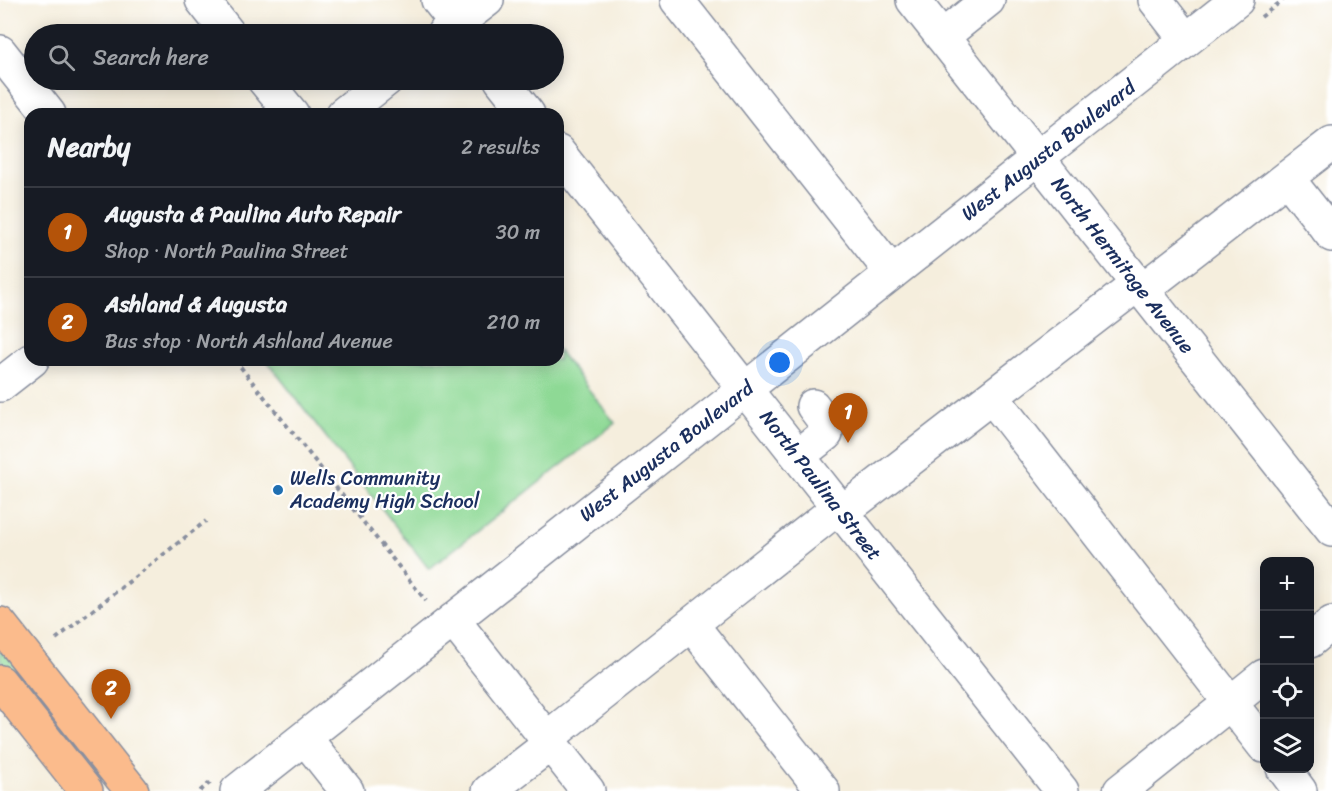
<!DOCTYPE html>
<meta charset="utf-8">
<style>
:root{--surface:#171b24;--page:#242831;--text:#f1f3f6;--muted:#9ea1a6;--line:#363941;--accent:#b45309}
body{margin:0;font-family:Sriracha,sans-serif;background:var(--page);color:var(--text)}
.controls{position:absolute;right:18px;bottom:18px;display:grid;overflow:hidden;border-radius:12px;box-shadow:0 3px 15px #0003}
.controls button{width:54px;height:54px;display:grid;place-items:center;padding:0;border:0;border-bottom:2px solid var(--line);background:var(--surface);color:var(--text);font:30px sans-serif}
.you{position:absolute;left:780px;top:363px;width:21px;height:21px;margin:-15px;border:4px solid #fff;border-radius:50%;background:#1a73e8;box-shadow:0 0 0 9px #1a73e833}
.badge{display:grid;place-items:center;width:39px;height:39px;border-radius:50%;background:var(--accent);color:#fff;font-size:20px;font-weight:700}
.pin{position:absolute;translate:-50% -50px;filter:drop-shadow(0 2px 3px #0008)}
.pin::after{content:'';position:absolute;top:32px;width:21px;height:18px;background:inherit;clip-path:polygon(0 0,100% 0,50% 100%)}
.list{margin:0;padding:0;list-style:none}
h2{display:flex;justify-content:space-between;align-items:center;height:78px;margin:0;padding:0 24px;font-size:26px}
h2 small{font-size:20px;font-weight:400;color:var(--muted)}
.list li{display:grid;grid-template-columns:39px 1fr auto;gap:18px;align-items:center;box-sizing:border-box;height:90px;padding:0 24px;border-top:2px solid var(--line)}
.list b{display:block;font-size:22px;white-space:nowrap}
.list p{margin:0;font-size:20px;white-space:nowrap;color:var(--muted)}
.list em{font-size:20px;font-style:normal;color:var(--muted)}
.icon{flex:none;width:33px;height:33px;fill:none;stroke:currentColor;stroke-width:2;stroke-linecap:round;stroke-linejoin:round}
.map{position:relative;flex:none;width:1332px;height:791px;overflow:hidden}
.search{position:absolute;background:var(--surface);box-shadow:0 3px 15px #0003;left:24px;top:24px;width:540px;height:66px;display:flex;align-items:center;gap:15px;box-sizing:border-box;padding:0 21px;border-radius:33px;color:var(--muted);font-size:22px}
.panel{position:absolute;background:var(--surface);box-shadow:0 3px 15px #0003;left:24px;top:108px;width:540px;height:258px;border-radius:18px}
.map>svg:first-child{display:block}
</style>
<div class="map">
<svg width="1332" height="791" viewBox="0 0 1332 791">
<rect width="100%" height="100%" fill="#fff"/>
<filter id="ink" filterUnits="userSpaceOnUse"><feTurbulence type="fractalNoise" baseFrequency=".0167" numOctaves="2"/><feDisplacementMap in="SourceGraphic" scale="12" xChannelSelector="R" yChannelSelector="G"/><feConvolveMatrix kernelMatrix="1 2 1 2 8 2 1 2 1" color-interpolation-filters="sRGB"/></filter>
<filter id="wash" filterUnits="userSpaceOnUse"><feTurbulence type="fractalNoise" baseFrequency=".008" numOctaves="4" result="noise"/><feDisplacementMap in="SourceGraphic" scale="24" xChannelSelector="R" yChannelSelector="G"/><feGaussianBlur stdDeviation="1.35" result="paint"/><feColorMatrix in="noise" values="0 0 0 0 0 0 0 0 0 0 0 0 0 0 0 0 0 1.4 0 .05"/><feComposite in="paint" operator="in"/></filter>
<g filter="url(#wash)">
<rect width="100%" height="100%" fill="#f5eedd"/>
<!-- green -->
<path fill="#8ed995" stroke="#54847a" stroke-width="1.5" d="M558,350l57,73 -186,146 -163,-209h292z
M0,645l46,59 -3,2 -28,-27 -15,-19z"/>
</g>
<g filter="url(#ink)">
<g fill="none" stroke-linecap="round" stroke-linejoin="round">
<defs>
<path id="minor" d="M202,0l27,34
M438,0l27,34
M677,0l215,273
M913,0l419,530
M1155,0l31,40
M443,34l44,-34
M942,37l46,-37
M0,52l49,62
M264,80l28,34
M501,80l27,34
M343,114l43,-34
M558,152l504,639
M1287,178l45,57
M1142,290l190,-147
M0,385l32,-25
M992,397l272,349
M798,456l28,-22 -1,-12 -12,-16
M842,512l296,-228
M453,620l135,171
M691,624l132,167
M1310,641l22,-18
M305,738l42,53
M546,739l293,-232
M1283,768l17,23
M237,791l1000,-791
M489,791l61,-47
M1120,791l144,-115"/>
<path id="major" d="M0,624l132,167
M0,682l86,109"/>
</defs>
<!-- minor casing -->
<use href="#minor" stroke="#888e9e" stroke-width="36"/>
<!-- major casing -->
<use href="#major" stroke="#888e9e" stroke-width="36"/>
<!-- path -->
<path stroke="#888e9e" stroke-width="4" stroke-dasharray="4.5 4.5" stroke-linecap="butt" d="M1261,17l22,-17
M235,360l191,241
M56,639l150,-118
M200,791l11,-9"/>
<!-- minor -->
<use href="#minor" stroke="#fff" stroke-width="33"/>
<!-- major -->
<use href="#major" stroke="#fbbb8c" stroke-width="33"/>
</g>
</g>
<!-- markers -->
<circle fill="#1f6fb2" stroke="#fff" stroke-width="2" cx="278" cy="490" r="6"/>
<g text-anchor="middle" stroke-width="4.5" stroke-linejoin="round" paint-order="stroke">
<!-- street labels -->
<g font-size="20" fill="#1b2f5e" stroke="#fff">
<text transform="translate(1048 150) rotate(-38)" y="7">West Augusta Boulevard</text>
<text transform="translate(1123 265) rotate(52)" y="7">North Hermitage Avenue</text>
<text transform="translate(666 451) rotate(-38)" y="7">West Augusta Boulevard</text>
<text transform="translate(821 485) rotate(52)" y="7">North Paulina Street</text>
</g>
<!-- poi labels -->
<g font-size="20" fill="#1b2f5e" stroke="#fff" text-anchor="start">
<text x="290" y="485">Wells Community<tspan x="290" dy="23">Academy High School</tspan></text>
</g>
</g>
</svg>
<div class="controls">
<button>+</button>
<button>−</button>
<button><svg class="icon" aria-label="locate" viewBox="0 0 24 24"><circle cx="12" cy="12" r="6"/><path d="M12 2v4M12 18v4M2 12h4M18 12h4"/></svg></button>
<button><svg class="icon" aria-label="layers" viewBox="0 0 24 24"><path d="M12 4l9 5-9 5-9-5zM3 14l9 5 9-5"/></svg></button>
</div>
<div class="you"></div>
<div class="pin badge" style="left:848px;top:443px">1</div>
<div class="pin badge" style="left:111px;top:719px">2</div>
<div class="search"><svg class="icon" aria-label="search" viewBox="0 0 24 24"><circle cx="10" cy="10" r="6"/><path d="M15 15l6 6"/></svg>Search here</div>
<section class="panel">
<h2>Nearby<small>2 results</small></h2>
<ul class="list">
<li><span class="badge">1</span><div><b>Augusta &amp; Paulina Auto Repair</b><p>Shop · North Paulina Street</p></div><em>30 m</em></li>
<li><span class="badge">2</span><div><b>Ashland &amp; Augusta</b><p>Bus stop · North Ashland Avenue</p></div><em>210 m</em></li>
</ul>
</section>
</div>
